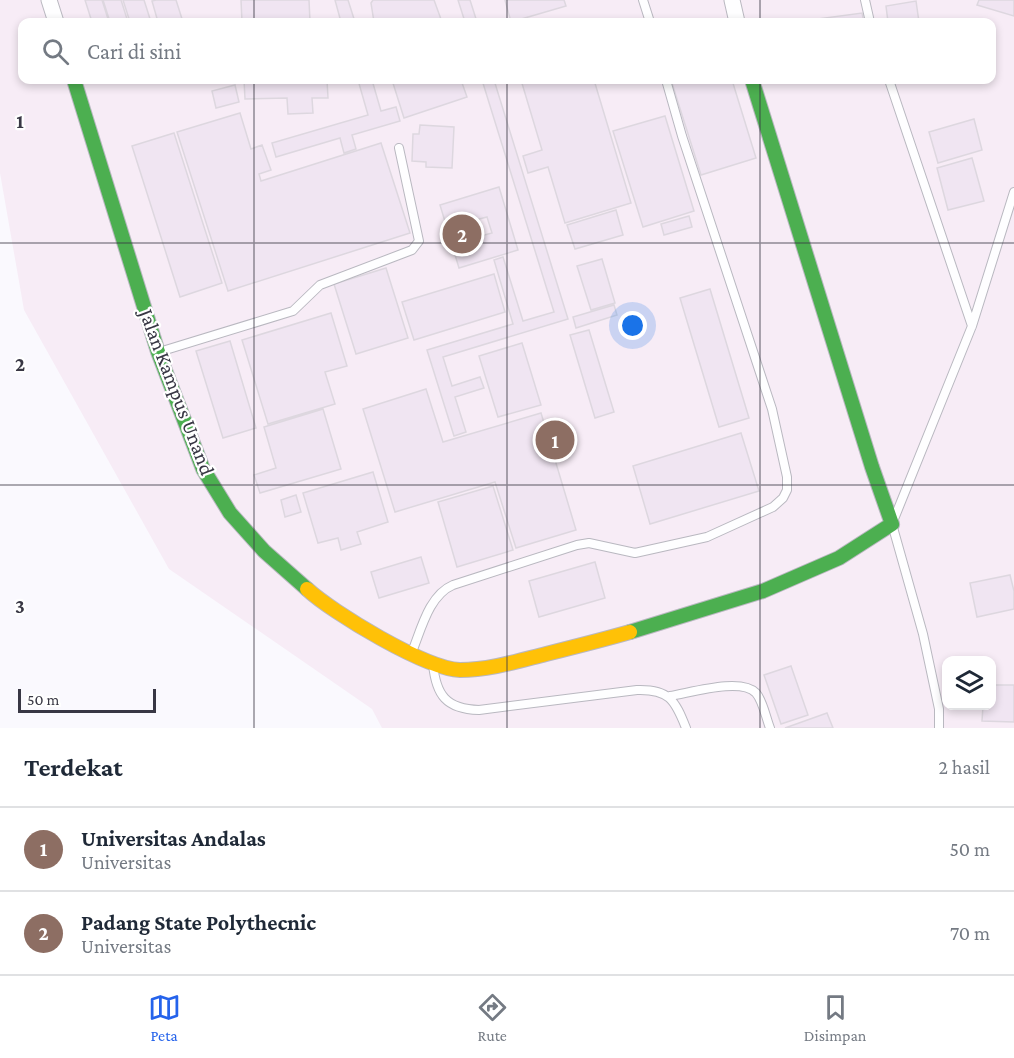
<!DOCTYPE html>
<html lang="id">
<style>
:root{--surface:#fff;--page:#f2f2f3;--text:#1f2937;--muted:#747a83;--line:#e0e1e3;--accent:#2563eb}
body{margin:0;font-family:"Crimson Pro",serif;background:var(--page);color:var(--text)}
.controls{position:absolute;right:18px;bottom:18px;display:grid;overflow:hidden;border-radius:12px;box-shadow:0 3px 9px #0003}
.controls button{width:54px;height:54px;display:grid;place-items:center;padding:0;border:0;border-bottom:2px solid var(--line);background:var(--surface);color:var(--text);font:30px sans-serif}
.scale{position:absolute;left:18px;bottom:15px;width:138px;box-sizing:border-box;padding-left:6px;border:3px solid #383744;border-top:0;font-size:16px;line-height:21px;white-space:nowrap;color:#383744;-webkit-text-stroke:4px #fff;paint-order:stroke}
.you{position:absolute;left:633px;top:326px;width:21px;height:21px;margin:-15px;border:4px solid #fff;border-radius:50%;background:#1a73e8;box-shadow:0 0 0 9px #1a73e833}
.badge{display:grid;place-items:center;width:39px;height:39px;border-radius:50%;background:var(--accent);color:#fff;font-size:20px;font-weight:700}
.pin{position:absolute;translate:-50% -50%;border:3px solid #fff;box-shadow:0 2px 6px #0006}
.list{margin:0;padding:0;list-style:none}
h2{display:flex;justify-content:space-between;align-items:center;height:78px;margin:0;padding:0 24px;font-size:26px}
h2 small{font-size:20px;font-weight:400;color:var(--muted)}
.list li{display:grid;grid-template-columns:39px 1fr auto;gap:18px;align-items:center;box-sizing:border-box;height:84px;padding:0 24px;border-top:2px solid var(--line)}
.list b{display:block;font-size:22px;white-space:nowrap}
.list p{margin:0;font-size:20px;white-space:nowrap;color:var(--muted)}
.list em{font-size:20px;font-style:normal;color:var(--muted)}
.icon{flex:none;width:33px;height:33px;fill:none;stroke:currentColor;stroke-width:2;stroke-linecap:round;stroke-linejoin:round}
.map{position:relative;flex:none;width:1014px;height:728px;overflow:hidden}
.search{position:absolute;background:var(--surface);box-shadow:0 3px 9px #0003;left:18px;right:18px;top:18px;height:66px;display:flex;align-items:center;gap:15px;box-sizing:border-box;padding:0 21px;border-radius:12px;color:var(--muted);font-size:22px}
.sheet{height:246px;background:var(--surface)}
nav{display:flex;justify-content:space-around;align-items:center;box-sizing:border-box;height:84px;border-top:2px solid var(--line);background:var(--surface);font-size:16px;color:var(--muted)}
nav a{display:grid;justify-items:center;gap:3px}
nav .on{color:var(--accent)}
.map>svg:first-child{display:block}
</style>
<div class="map">
<svg width="1014" height="728" viewBox="0 0 1014 728">
<rect width="100%" height="100%" fill="#faf9fe"/>
<!-- education -->
<path fill="#f7ecf6" fill-rule="evenodd" d="M0,0h1014v728h-632l-10,-19 -203,-140 -145,-259 -24,-137zM22,22h970v58h-970zM946,660h46v46h-46z"/>
<!-- building -->
<path fill="#f0e5f2" stroke="#ddd7df" stroke-width="1.5" fill-rule="evenodd" d="M85,0h17l7,22h-17z
M103,0h18l7,22h-18z
M123,0h21l7,22h-21z
M156,0h20l7,22h-25l-6,-21z
M241,0h68l1,22h-68z
M335,0h13l7,22h-14z
M373,0h61l8,22h-68l-3,-19z
M458,0h12l7,22h-12z
M505,0h59l2,6 -55,16z
M979,0h35v16l-37,-11z
M916,1l3,21h-31l-2,-16z
M862,13l2,9h-46l-1,-3z
M244,80h83l1,18h-16l1,15 -25,1 -1,-16 -42,1z
M358,80h14l9,31 15,-4 4,14 -48,14 4,14 -12,4 -4,-15 -64,19 -4,-14 96,-28z
M392,80h69l6,17 -63,21z
M482,80h12l74,239 -125,38 9,29 28,-9 4,11 -29,9 11,35 -12,4 -27,-86 86,-26 -19,-64 9,-3 20,64 31,-9z
M521,80h73l37,123 -66,20 -17,-56 -20,6 -5,-17 19,-6z
M671,80h61l24,78 -55,17z
M235,85l4,17 -23,6 -4,-17z
M240,113l11,36 11,-4 9,25 -12,4 2,7 120,-38 29,90 -182,58 -51,-159z
M665,116l29,95 -51,16 -30,-96z
M974,119l8,31 -44,13 -9,-31z
M420,125l34,2 -2,41 -26,-1v-5l-14,-1 1,-27h6z
M174,133l48,150 -42,14 -48,-151z
M972,158l12,43 -36,9 -11,-42z
M499,187l19,63 -59,18 -19,-63zM487,217l5,16 -19,5 -5,-16z
M616,210l7,25 -48,14 -8,-24z
M689,216l3,11 -28,8 -3,-11z
M602,259l13,44 -24,7 -14,-44z
M386,268l22,70 -52,16 -22,-70z
M494,274l11,38 -91,28 -12,-38z
M710,289l39,129 -30,9 -39,-129z
M614,305l3,10 -41,13 -3,-11z
M331,313l16,53 -22,6 10,32 -67,20 -26,-84z
M589,330l25,82 -19,6 -25,-83z
M230,341l26,87 -33,10 -27,-87z
M522,343l19,62 -43,12 -19,-61z
M426,389l17,53 98,-29 35,117 -60,18 -21,-66 -100,30 -32,-103z
M323,409l18,60 -81,24 -6,-18 22,-7 -12,-41z
M741,433l18,58 -109,33 -17,-58z
M373,472l15,50 -31,10 4,12 -20,6 -3,-12 -20,5 -15,-50z
M493,486l20,64 -56,17 -19,-65z
M296,495l5,17 -16,5 -4,-17z
M421,557l8,26 -50,15 -8,-26z
M595,562l10,36 -66,19 -10,-36z
M1010,575l4,16v18l-37,8 -7,-34z
M791,666l17,49 -27,9 -17,-49z
M992,685h22v37l-32,-1 1,-15h9z
M827,713l6,15h-48z"/>
<g fill="none" stroke-linecap="round" stroke-linejoin="round">
<defs>
<path id="lane" d="M643,0l7,22
M865,0l5,22
M889,80l83,246
M159,352l134,-41 27,-26 92,-35 7,-9 -20,-93
M412,652c9,-22 17,-57 41,-67l124,-40 12,-2 46,10 72,-16 66,-30 10,-9 4,-8v-13l-15,-68 -90,-273 -16,-56
M433,664c3,31 13,45 46,46l158,-20c32,-1 38,10 49,38
M670,696c20,-3 71,-19 86,-3 7,8 10,25 14,35
M939,728v-19l-16,-75 -31,-110 80,-198 42,-134"/>
<path id="street" d="M49,0l7,22
M732,0l5,22"/>
<path id="fast" d="M74,80l84,272 45,117 27,44 34,38 43,38
M630,632l133,-41 76,-33 53,-34 -20,-57 -120,-387"/>
<path id="slow" d="M307,589c26,24 119,80 153,81 29,0 58,-9 86,-16 28,-7 56,-14 84,-22"/>
</defs>
<!-- lane casing -->
<use href="#lane" stroke="#b9b8c0" stroke-width="10"/>
<!-- street casing -->
<use href="#street" stroke="#b9b8c0" stroke-width="17"/>
<!-- fast casing -->
<use href="#fast" stroke="#b9b8c0" stroke-width="16"/>
<!-- slow casing -->
<use href="#slow" stroke="#b9b8c0" stroke-width="16"/>
<!-- lane -->
<use href="#lane" stroke="#fefeff" stroke-width="8"/>
<!-- street -->
<use href="#street" stroke="#fefeff" stroke-width="15"/>
<!-- fast -->
<use href="#fast" stroke="#4caf50" stroke-width="14"/>
<!-- slow -->
<use href="#slow" stroke="#ffc107" stroke-width="14"/>
</g>
<!-- grid -->
<path fill="none" stroke="#383744" stroke-width="1.5" stroke-opacity="0.55" d="M254,0v22M507,0v22M760,0v22M254,80v648M507,80v648M760,80v648M0,243h1014M0,485h1014"/>
<g text-anchor="middle" stroke-width="4.5" stroke-linejoin="round" paint-order="stroke">
<!-- street labels -->
<g font-size="21" fill="#383744" stroke="#fff">
<text transform="translate(177 392) rotate(69)" y="7">Jalan Kampus Unand</text>
</g>
</g>
<g font-size="20" text-anchor="middle" font-weight="bold" fill="#383744" stroke="#fff" stroke-width="4.5" stroke-linejoin="round" paint-order="stroke">
<text x="20" y="128">1</text>
<text x="20" y="371">2</text>
<text x="20" y="613">3</text>
</g>
</svg>
<div class="controls">
<button><svg class="icon" aria-label="layers" viewBox="0 0 24 24"><path d="M12 4l9 5-9 5-9-5zM3 14l9 5 9-5"/></svg></button>
</div>
<div class="scale">50 m</div>
<div class="you"></div>
<div class="pin badge" style="left:555px;top:440px;background:#8d6e63">1</div>
<div class="pin badge" style="left:462px;top:234px;background:#8d6e63">2</div>
<div class="search"><svg class="icon" aria-label="search" viewBox="0 0 24 24"><circle cx="10" cy="10" r="6"/><path d="M15 15l6 6"/></svg>Cari di sini</div>
</div>
<section class="sheet">
<h2>Terdekat<small>2 hasil</small></h2>
<ul class="list">
<li><span class="badge" style="background:#8d6e63">1</span><div><b>Universitas Andalas</b><p>Universitas</p></div><em>50 m</em></li>
<li><span class="badge" style="background:#8d6e63">2</span><div><b>Padang State Polythecnic</b><p>Universitas</p></div><em>70 m</em></li>
</ul>
</section>
<nav>
<a class="on"><svg class="icon" aria-label="map" viewBox="0 0 24 24"><path d="M3 6l6-2 6 2 6-2v14l-6 2-6-2-6 2zM9 4v14M15 6v14"/></svg>Peta</a>
<a><svg class="icon" aria-label="directions" viewBox="0 0 24 24"><path d="M12 3l9 9-9 9-9-9zM9 14v-3h6M13 9l2 2-2 2"/></svg>Rute</a>
<a><svg class="icon" aria-label="saved" viewBox="0 0 24 24"><path d="M7 4h10v16l-5-4-5 4z"/></svg>Disimpan</a>
</nav>
